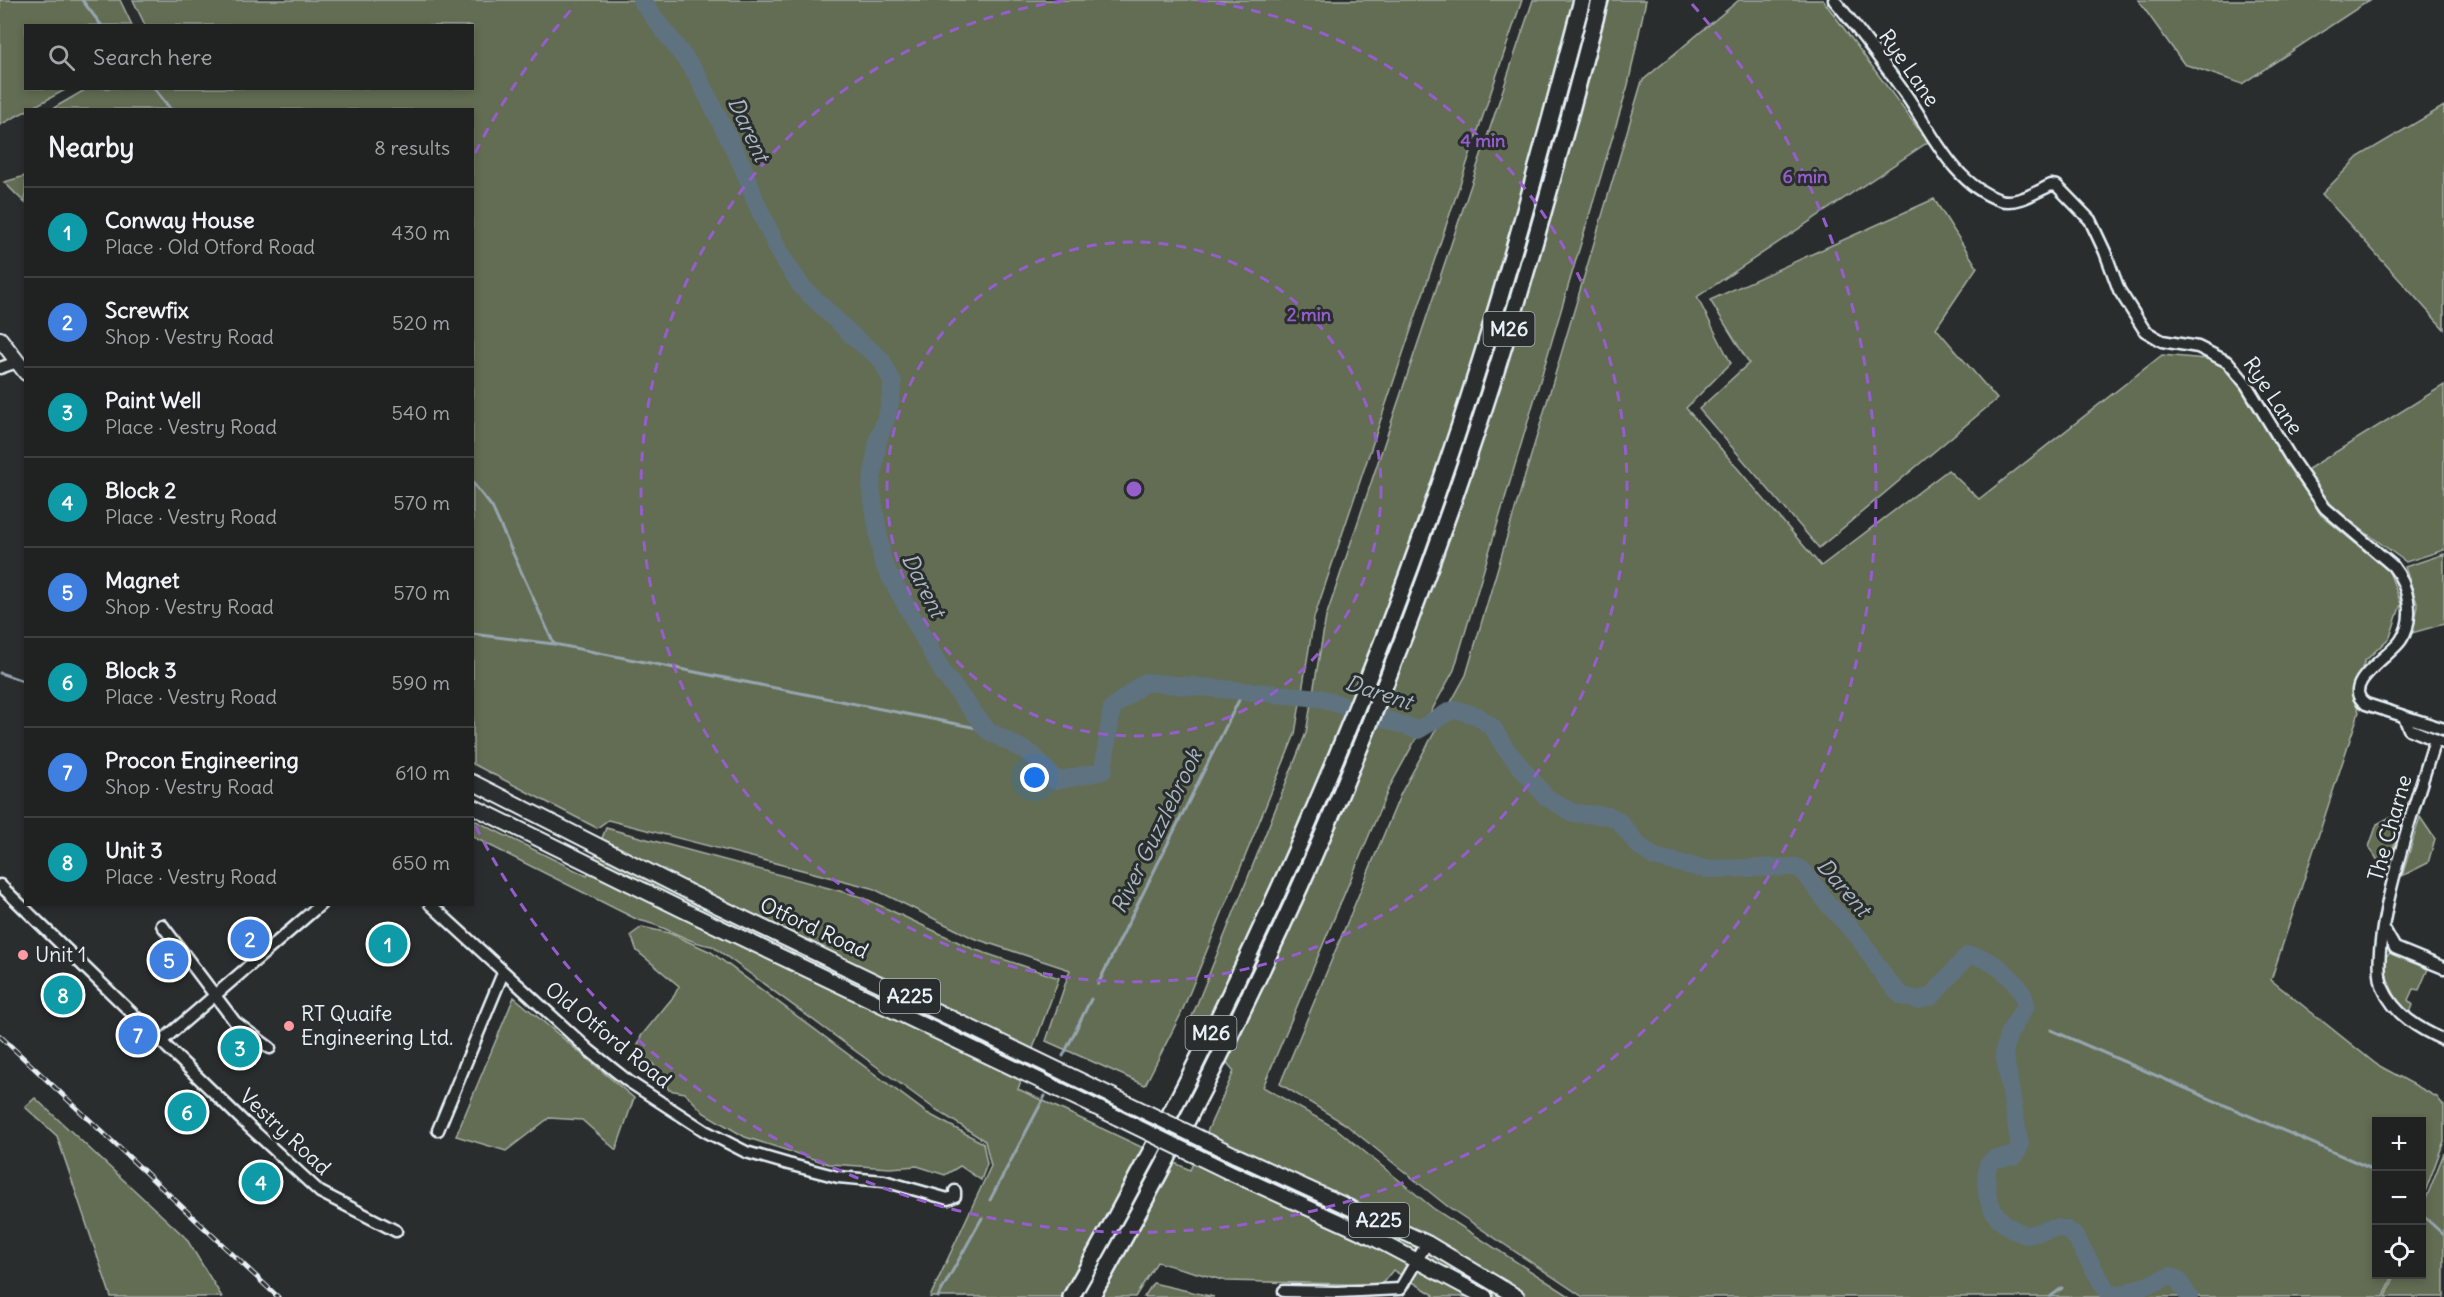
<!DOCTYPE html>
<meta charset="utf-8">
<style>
:root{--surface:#202222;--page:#2d2f2f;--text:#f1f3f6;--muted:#a2a4a5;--line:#3d3f40;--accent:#d93025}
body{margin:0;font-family:Delius,sans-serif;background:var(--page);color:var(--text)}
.controls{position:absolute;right:18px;bottom:18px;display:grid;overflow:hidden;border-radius:0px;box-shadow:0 3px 9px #0003}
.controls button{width:54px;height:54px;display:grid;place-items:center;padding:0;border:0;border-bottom:2px solid var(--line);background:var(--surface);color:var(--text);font:30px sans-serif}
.you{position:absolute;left:1035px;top:778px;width:21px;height:21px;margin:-15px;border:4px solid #fff;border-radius:50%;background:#1a73e8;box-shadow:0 0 0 9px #1a73e833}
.badge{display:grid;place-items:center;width:39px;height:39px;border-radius:50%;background:var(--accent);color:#fff;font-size:20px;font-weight:700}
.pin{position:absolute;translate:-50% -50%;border:3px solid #fff;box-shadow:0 2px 6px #0006}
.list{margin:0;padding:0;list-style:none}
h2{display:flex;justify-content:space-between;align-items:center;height:78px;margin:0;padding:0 24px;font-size:26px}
h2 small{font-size:20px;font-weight:400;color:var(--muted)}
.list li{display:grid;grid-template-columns:39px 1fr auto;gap:18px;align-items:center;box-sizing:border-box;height:90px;padding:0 24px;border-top:2px solid var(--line)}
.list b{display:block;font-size:22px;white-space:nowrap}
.list p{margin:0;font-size:20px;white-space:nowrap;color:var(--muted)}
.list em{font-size:20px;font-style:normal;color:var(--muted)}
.icon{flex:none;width:33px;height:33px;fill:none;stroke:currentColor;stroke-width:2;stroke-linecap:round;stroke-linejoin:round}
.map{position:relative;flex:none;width:2444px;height:1297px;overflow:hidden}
.search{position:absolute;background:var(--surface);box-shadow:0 3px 9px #0003;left:24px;top:24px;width:450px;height:66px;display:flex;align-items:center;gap:15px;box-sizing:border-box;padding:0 21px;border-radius:0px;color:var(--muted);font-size:22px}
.panel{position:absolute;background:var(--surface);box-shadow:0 3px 9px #0003;left:24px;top:108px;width:450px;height:798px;border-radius:0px}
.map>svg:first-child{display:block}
</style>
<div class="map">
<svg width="2444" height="1297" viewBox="0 0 2444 1297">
<rect width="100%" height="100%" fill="#2a2d2e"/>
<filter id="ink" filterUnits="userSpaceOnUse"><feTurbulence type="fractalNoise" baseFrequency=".0167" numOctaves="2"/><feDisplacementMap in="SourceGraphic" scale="12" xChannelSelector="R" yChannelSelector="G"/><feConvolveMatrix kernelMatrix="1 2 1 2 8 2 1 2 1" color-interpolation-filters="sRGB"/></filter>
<g filter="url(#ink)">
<!-- green -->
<path fill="#636d53" stroke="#a6afa6" stroke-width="1.5" d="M0,0h120l12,25 -106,1v62l41,1 -67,36z
M133,0h1389l-208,618 -19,116 -114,280 -36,71 -99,-44 24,-71 -97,-32 -101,-50 -264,-68 -11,8 -124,-64 -1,-654 -420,-1 36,-21h384v-62l-327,-1z
M1533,0h113l-18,85 -174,585 -65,118 -126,299 74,42 97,80 137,88h-139l2,-2 -41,-25 -12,15 -155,-4 -69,-19 -22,35h-205l61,-131 -6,-25 -53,-34 -220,-161c-26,-3 -46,-21 -74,-26l-165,-83 -1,-18 115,57 19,-48 256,69 111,52 86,29 -41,111 172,81 44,-99 -43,-52 115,-286 20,-116z
M1739,0h84l105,142 -231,155 34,66 -45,45 135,158 127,-96 31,29 183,-144 55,5 31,37 73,118 68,56 12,33 -11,33 -25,24 -13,30 7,21 -88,268 105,84 61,33 7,9v35l-22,59v-78h-46v152l17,1 -9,22h-801l-136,-91 -102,-82 -65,-40 121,-291 65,-118 176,-594z
M2138,0h232l-128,84 -58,-20z
M2444,106v223l-122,-135 36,-37z
M25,176h1l-1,27 -21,-21z
M1934,199l43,68 -41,61 61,71 -178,149 -120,-139 50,-46 -39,-63z
M2444,385v165l-38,12 -76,-56 -25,-35z
M2444,554v70l-32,9 6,-27 -13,-39z
M2405,809l-19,63v1l-17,-26 8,-23z
M2420,817l15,22 -7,24 -26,13z
M642,927l27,6 42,19 216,161 56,30 4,21 -6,16 -21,-14 -15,9 -28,-9 -27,2 -61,-4 -84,-27 -41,-24 -19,-20 -16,-3 -17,-28 -17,-8 6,-18 33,-40 5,-10 -42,-35 -6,-16z
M2391,952l37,17 -9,21 -6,-1 -5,11 5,5 -4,10c-15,-19 -24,-33 -25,-57z
M514,997l120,101 -18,52 -34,-30 -33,-2 -43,33 -50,-15z
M35,1098l151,140 36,59h-111l-54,-161 -32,-29z
M2444,1153v144h-58l9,-22 27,-1v-65z
M1153,1283l61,14h-70z"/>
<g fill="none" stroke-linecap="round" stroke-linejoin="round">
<!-- stream -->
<path stroke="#96a5b0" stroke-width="3" d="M82,0l20,26
M154,88l17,22
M472,482l20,25 62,137 433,86
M472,634l82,10
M0,673l26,9
M1098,984l145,-292
M2051,1030l321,139 4,4
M1063,1056l28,-57
M990,1200l55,-104
M2422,1215l22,20
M938,1297l44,-79
M2050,1297l12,-9"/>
<!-- river -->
<path stroke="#5f7280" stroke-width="18" d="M641,0l55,73 47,94 12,33 25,54 22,33 54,52 25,20 12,24 -5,30 -10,27 -7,48 12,75 60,110 44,57 46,25 23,26 47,-10 9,-63 33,-26 175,16 98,32 32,-19 8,-1 20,6 15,12 12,20 41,49 27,16 37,3 9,5 19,24 16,12 51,12 91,-2 8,5 24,32 32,35 26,40 16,17 16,4 14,-4 35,-40c23,-2 56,27 59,49l-18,30 -4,17 16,94 -5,10 -21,3 -6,5c-6,34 4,60 38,71 19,-2 32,-14 48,0l35,60 14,-1 48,-18 7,4 11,17"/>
<defs>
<path id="minor" d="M1834,0c26,31 49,63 72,95 26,37 47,89 94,105 17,5 36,-8 51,-15l6,1 33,34 15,32 14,38 26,41 17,10 36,6 30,15 18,22 46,76 33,48 68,58c15,19 23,52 8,74 -9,15 -63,45 -35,64l78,25
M0,368l17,-6
M2404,717l5,12 35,14
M2435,740c-15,50 -70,204 -52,248 11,26 36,41 61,52
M0,885l244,237 76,70 76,39
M430,904l160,147 38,30 77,50 41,21 42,12 50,13 46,4 64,18 7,-3v-5
M162,925l73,97 35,26
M2383,927l12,21 49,20
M162,1041l159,-137
M438,1130l65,-157
M1284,1291l54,1 62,-3 27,-46"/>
<path id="major" d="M0,339l26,34
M472,782l219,111 436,210
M472,806l211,104 435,208
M1235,1155l192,88 90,54
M1227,1171l143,65 115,61"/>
<path id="highway" d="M1071,1297c153,-268 281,-552 380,-845 50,-149 91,-300 131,-452
M1091,1297c150,-262 275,-539 372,-825 53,-155 96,-313 137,-472"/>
</defs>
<!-- minor casing -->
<use href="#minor" stroke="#e8f1f8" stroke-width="15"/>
<!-- major casing -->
<use href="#major" stroke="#e8f1f8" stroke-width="18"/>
<!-- highway casing -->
<use href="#highway" stroke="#e8f1f8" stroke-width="20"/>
<!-- minor -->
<use href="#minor" stroke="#2a2d2e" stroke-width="10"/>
<!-- major -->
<use href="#major" stroke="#2a2d2e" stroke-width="14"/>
<!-- highway -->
<use href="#highway" stroke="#2a2d2e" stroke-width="15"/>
<defs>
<path id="rail" d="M0,1036l278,261"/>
</defs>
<!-- rail casing -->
<use href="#rail" stroke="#e8f1f8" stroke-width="5"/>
<!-- rail -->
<use href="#rail" stroke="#2a2d2e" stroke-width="3" stroke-dasharray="9" stroke-linecap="butt"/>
<defs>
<path id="major-bridge" d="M1127,1103l108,52
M1118,1118l109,53"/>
</defs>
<!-- major-bridge casing -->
<use href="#major-bridge" stroke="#e8f1f8" stroke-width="18" stroke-linecap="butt"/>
<!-- major-bridge -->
<use href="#major-bridge" stroke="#2a2d2e" stroke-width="14"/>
</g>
</g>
<!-- distance rings -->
<g fill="none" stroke="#965dcd" stroke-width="3" stroke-dasharray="10 8">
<circle cx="1134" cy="489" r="247"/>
<path d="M1198 0A493 493 0 1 1 1070 0"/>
<path d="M475 153A740 740 0 0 1 576 4M1692 4A740 740 0 1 1 475 825"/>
</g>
<!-- markers -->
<g fill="#ff9aa2" stroke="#2a2d2e" stroke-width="2">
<circle cx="23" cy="955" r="6"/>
<circle cx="289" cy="1026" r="6"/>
</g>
<g text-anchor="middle" stroke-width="6" stroke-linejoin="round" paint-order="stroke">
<!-- shield labels -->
<g fill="#2a2d2e" stroke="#afb6bb" stroke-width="1.5">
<rect x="1483.5" y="312" width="51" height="34" rx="4.5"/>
<rect x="880" y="979" width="60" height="34" rx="4.5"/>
<rect x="1185.5" y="1016" width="51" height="34" rx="4.5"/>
<rect x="1349" y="1203" width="60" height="34" rx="4.5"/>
</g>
<g font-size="20" font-weight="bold" fill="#e8f1f8">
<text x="1509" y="336">M26</text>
<text x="910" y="1003">A225</text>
<text x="1211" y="1040">M26</text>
<text x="1379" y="1227">A225</text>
</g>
<!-- street labels -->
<g font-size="21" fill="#e8f1f8" stroke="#2a2d2e">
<text transform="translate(1909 68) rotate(55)" y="7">Rye Lane</text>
<text transform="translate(2273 396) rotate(56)" y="7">Rye Lane</text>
<text transform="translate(2390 828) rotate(-74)" y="7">The Charne</text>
<text transform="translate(814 928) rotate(25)" y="7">Otford Road</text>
<text transform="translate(608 1035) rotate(39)" y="7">Old Otford Road</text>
<text transform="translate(285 1132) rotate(43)" y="7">Vestry Road</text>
</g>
<!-- poi labels -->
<g font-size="21" fill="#e8f1f8" stroke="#2a2d2e" text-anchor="start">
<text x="35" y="962">Unit 1</text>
<text x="301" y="1021">RT Quaife<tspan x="301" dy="24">Engineering Ltd.</tspan></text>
</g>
<!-- water labels -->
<g font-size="22" font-style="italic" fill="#aab8c2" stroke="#2a2d2e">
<text transform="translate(749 129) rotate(65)" y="8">Darent</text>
<text transform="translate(924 585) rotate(63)" y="8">Darent</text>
<text transform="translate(1379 692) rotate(18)" y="8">Darent</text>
<text transform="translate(1156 831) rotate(-64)" y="8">River Guzzlebrook</text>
<text transform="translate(1844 887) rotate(49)" y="8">Darent</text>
</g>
</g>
<circle cx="1134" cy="489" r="9" fill="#965dcd" stroke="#2a2d2e" stroke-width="3"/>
<g font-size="18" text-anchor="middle" font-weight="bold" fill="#965dcd" stroke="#2a2d2e" stroke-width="6" stroke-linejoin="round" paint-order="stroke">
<text x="1483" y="147">4 min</text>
<text x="1805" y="183">6 min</text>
<text x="1309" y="321">2 min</text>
</g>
</svg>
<div class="controls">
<button>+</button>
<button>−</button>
<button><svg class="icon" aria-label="locate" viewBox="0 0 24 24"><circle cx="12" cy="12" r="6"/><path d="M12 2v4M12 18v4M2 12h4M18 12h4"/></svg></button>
</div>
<div class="you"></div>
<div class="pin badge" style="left:388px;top:944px;background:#0f9aa8">1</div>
<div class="pin badge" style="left:250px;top:939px;background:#3f7fe0">2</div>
<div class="pin badge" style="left:240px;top:1048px;background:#0f9aa8">3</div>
<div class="pin badge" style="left:261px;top:1182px;background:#0f9aa8">4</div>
<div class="pin badge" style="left:169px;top:960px;background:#3f7fe0">5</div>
<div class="pin badge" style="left:187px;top:1112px;background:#0f9aa8">6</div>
<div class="pin badge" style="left:138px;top:1035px;background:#3f7fe0">7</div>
<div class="pin badge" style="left:63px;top:995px;background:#0f9aa8">8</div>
<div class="search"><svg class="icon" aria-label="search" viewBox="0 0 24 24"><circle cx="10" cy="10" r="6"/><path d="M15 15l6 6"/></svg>Search here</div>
<section class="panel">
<h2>Nearby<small>8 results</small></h2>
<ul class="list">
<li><span class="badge" style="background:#0f9aa8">1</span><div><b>Conway House</b><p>Place · Old Otford Road</p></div><em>430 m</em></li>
<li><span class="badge" style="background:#3f7fe0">2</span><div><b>Screwfix</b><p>Shop · Vestry Road</p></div><em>520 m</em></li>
<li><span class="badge" style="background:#0f9aa8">3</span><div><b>Paint Well</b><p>Place · Vestry Road</p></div><em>540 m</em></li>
<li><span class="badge" style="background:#0f9aa8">4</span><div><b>Block 2</b><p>Place · Vestry Road</p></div><em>570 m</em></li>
<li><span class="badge" style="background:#3f7fe0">5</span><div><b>Magnet</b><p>Shop · Vestry Road</p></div><em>570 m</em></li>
<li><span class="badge" style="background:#0f9aa8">6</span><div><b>Block 3</b><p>Place · Vestry Road</p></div><em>590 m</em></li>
<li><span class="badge" style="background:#3f7fe0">7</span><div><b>Procon Engineering</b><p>Shop · Vestry Road</p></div><em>610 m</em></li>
<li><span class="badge" style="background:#0f9aa8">8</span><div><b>Unit 3</b><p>Place · Vestry Road</p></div><em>650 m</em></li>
</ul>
</section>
</div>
